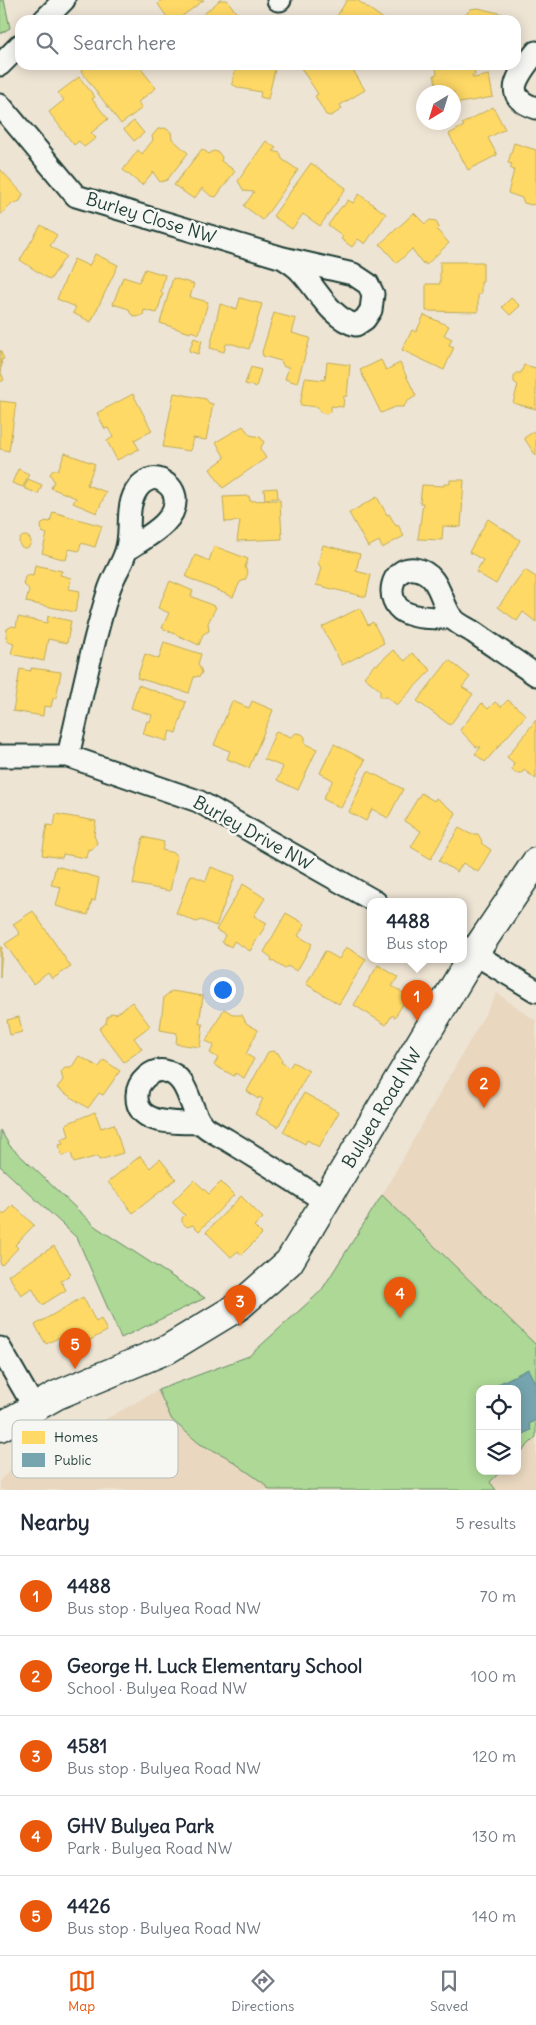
<!DOCTYPE html>
<meta charset="utf-8">
<style>
:root{--surface:#fff;--page:#f6f6f7;--text:#1f2937;--muted:#747a83;--line:#e0e1e3;--accent:#ea580c}
body{margin:0;font-family:Delius,sans-serif;background:var(--page);color:var(--text)}
.controls{position:absolute;right:15px;bottom:15px;display:grid;overflow:hidden;border-radius:10px;box-shadow:0 2px 12px #0003}
.controls button{width:45px;height:45px;display:grid;place-items:center;padding:0;border:0;border-bottom:1px solid var(--line);background:var(--surface);color:var(--text);font:25px sans-serif}
.compass{position:absolute;left:416px;top:85px;width:45px;height:45px;border-radius:50%;background:var(--surface);box-shadow:0 2px 12px #0003;rotate:218deg}
.you{position:absolute;left:222px;top:989px;width:18px;height:18px;margin:-12px;border:4px solid #fff;border-radius:50%;background:#1a73e8;box-shadow:0 0 0 8px #1a73e833}
.badge{display:grid;place-items:center;width:32px;height:32px;border-radius:50%;background:var(--accent);color:#fff;font-size:16px;font-weight:700}
.pin{position:absolute;translate:-50% -41px;filter:drop-shadow(0 1px 2px #0008)}
.pin::after{content:'';position:absolute;top:26px;width:18px;height:15px;background:inherit;clip-path:polygon(0 0,100% 0,50% 100%)}
.popup{position:absolute;left:367px;top:898px;width:100px;height:65px;box-sizing:border-box;display:grid;place-content:center;border-radius:10px;background:var(--surface);filter:drop-shadow(0 1px 4px #0005);font-size:16px;white-space:nowrap;color:var(--muted)}
.popup b{font-size:19px;color:var(--text)}
.popup::after{content:'';position:absolute;left:50%;top:100%;margin-left:-10px;border:10px solid transparent;border-top-color:var(--surface)}
.list{margin:0;padding:0;list-style:none}
h2{display:flex;justify-content:space-between;align-items:center;height:65px;margin:0;padding:0 20px;font-size:21px}
h2 small{font-size:16px;font-weight:400;color:var(--muted)}
.list li{display:grid;grid-template-columns:32px 1fr auto;gap:15px;align-items:center;box-sizing:border-box;height:80px;padding:0 20px;border-top:1px solid var(--line)}
.list b{display:block;font-size:19px;white-space:nowrap}
.list p{margin:0;font-size:16px;white-space:nowrap;color:var(--muted)}
.list em{font-size:16px;font-style:normal;color:var(--muted)}
.icon{flex:none;width:28px;height:28px;fill:none;stroke:currentColor;stroke-width:2;stroke-linecap:round;stroke-linejoin:round}
.map{position:relative;flex:none;width:536px;height:1490px;overflow:hidden}
.search{position:absolute;background:var(--surface);box-shadow:0 2px 12px #0003;left:15px;right:15px;top:15px;height:55px;display:flex;align-items:center;gap:12px;box-sizing:border-box;padding:0 18px;border-radius:15px;color:var(--muted);font-size:19px}
.sheet{height:465px;background:var(--surface)}
nav{display:flex;justify-content:space-around;align-items:center;box-sizing:border-box;height:70px;border-top:1px solid var(--line);background:var(--surface);font-size:14px;color:var(--muted)}
nav a{display:grid;justify-items:center;gap:2px}
nav .on{color:var(--accent)}
.map>svg:first-child{display:block}
</style>
<div class="map">
<svg width="536" height="1490" viewBox="0 0 536 1490">
<rect width="100%" height="100%" fill="#eee4d4"/>
<filter id="ink" filterUnits="userSpaceOnUse"><feTurbulence type="fractalNoise" baseFrequency=".02" numOctaves="2"/><feDisplacementMap in="SourceGraphic" scale="10" xChannelSelector="R" yChannelSelector="G"/><feConvolveMatrix kernelMatrix="1 2 1 2 8 2 1 2 1" color-interpolation-filters="sRGB"/></filter>
<g filter="url(#ink)">
<!-- built -->
<path fill="#e9d7bf" d="M497,993l39,28v324l-154,-150z
M158,1390l14,30 28,24 25,12 41,29 3,5h-269v-10l20,-18 52,-24z
M536,1437v53h-40l-6,-8 11,-11h16v-15z"/>
<!-- green -->
<path fill="#add896" stroke="#668a65" d="M0,0h4l6,28 -10,6z
M0,1130l10,16 86,81 109,71 -84,40 -44,-100 -77,-72z
M382,1195l154,150v92l-19,19v-67h-37v82h21l-11,11 6,8h-227l-3,-5 -41,-29 -25,-12 -28,-24 -14,-30 91,-34 72,-65z"/>
<!-- homes -->
<path fill="#ffd966" stroke="#bcaa57" d="M159,0h45l-27,20h-8l-11,-16 2,-2z
M220,0h7l11,15 -7,5h-34z
M347,0h10l28,20h-40l-8,-4z
M478,8l25,6 1,6h-44l11,-11z
M85,65h53l18,23 -18,14 4,6 -21,16 -40,-53z
M236,65h40l-8,34 -8,-2 1,-5 -22,-4 -7,-4z
M299,65h29l2,2 20,-2 15,25 -25,15 2,4 -11,7 -5,-1 -11,-19 3,-2z
M447,65h26l2,10h-3l1,3 16,-3 4,22 -39,7v-12h-16l-4,-17 3,-1 -1,-7z
M79,77l16,20 -3,2 16,20 -17,14 5,5 -12,9 -5,-6 -5,4 -25,-33 15,-12 -6,-7z
M493,107l12,22 -17,9 9,17 -29,15 -19,-36 15,-8 -2,-2z
M134,121l10,12 -10,8 -10,-12z
M165,128l6,4 1,7 16,14 -21,27 -7,2 -7,-10 -11,13 -19,-15 15,-20 4,4 11,-14 -1,-4 6,-7z
M266,141l10,7 -3,3 7,2 2,6 16,11 -35,50 -19,-14 10,-14 -10,-1 -6,-10z
M514,143l22,7v53l-4,2 -8,-2 -2,-5 -14,-5 6,-23 -4,-2 2,-4 -4,-1z
M202,149l7,5 4,-3 5,1 4,5 -1,4 14,10 -19,26 -3,-1 -1,1 -10,-9 -8,11 -20,-14z
M311,163l35,25 -26,38 -17,-12 -11,15 -19,-13z
M0,169l23,25 -3,7 -8,3 -12,11z
M359,194l27,20 -21,30 -7,-5 -6,8 -11,-8 2,-3 -15,-11 14,-19 1,1 5,-7 5,3z
M414,213l11,11 5,-4 6,1 3,7 -2,2 12,13 -23,22 -2,-3 -1,2 -11,-15 -15,14 -17,-19z
M41,225l16,10 -7,11 16,10 -16,24 -30,-20z
M95,254l23,11 -27,57 -18,-9 3,-6 -19,-8 17,-40 15,7z
M440,262h43v20h-2v12h-3v18l-52,-1v-27h14z
M145,269l20,6 -4,17 2,1 -6,20 -13,-3 -1,5 -7,2 -6,-4 -1,-4 -16,-5 10,-27 16,5z
M173,278l21,6 -4,13 18,5 -9,32 -8,-3 -1,2 -30,-10z
M240,298l22,6 -13,45 -16,-5h-7l-2,8 -14,-4 10,-44 17,5z
M511,298l9,8 -10,9 -8,-8z
M274,313l22,6 -4,14 18,5 -13,45 -12,-4 4,-12h-5l-3,-6 -18,-5 -1,-4z
M424,315l25,11 -5,9 8,4 -3,6 5,2 -10,23 -42,-20 10,-20 4,2z
M194,338l8,3 -4,13 -9,-3z
M0,350l4,9 -3,1 1,5 -2,5 4,10 -4,2z
M381,360l5,10 14,-7 16,33 -8,5 -5,6h-8l-14,6 -21,-43z
M327,362l23,3 -3,31h-3l-1,11 -12,-1v5l-5,3 -6,-2 -2,-5 -18,-2 5,-27 20,2z
M524,365l12,3v41l-23,-6 5,-18 -4,-3v-5l2,-4h5z
M251,367l10,3 -5,17 -11,-3z
M174,393l32,6 3,4 4,1 -7,36 -13,-2 -3,13 -27,-4z
M133,394l19,37 -18,9 5,9 -22,11 -10,-19 6,-4 -5,-9 -3,1 -8,-16z
M0,401l16,2 -7,48 -9,-2z
M243,426l7,9 10,2 4,5 -4,7 6,9 -43,30 -13,-19 15,-11 -9,-16z
M536,430v26l-12,-18z
M65,453l30,11 -8,21 19,7 -9,21 -24,-10 3,-5 -25,-10 3,-7 -4,-7 3,-4h5z
M18,469l11,5 -6,13 -11,-4z
M28,479l14,6 -4,9 -14,-6z
M450,480h14l-3,47 -18,-1 -1,14 -24,-1 5,-36h-3l2,-18 22,1v-2h6z
M277,488l1,10 -13,1 -1,-10z
M249,496l1,5 30,-1 2,39 -45,2 3,-20 -15,1 -2,-25z
M377,497l10,18 2,-1 7,12 2,-1 6,11 -22,12 -3,-7 -11,6 -19,-34z
M53,512l49,14 -7,21 -14,-4 -2,8 -10,-2 -3,11 -24,-7 5,-19 -5,-2 -1,-7 4,-4 5,1z
M488,519l32,21 -24,44 -20,-12 7,-12 -14,-8z
M19 542a6 6 0 1 1 12 0a6 6 0 1 1-12 0Z
M323,545l37,9 -4,17 15,4 -5,22 -50,-12 5,-17 -3,-5z
M214,546l34,13 -3,8 3,6 -3,7 -5,2 -7,15 -47,-20 9,-22 14,6z
M35,565l27,6 -2,4 11,3 -2,11 11,2 -5,21 -49,-10 3,-13 -6,-5 2,-7 3,-2 5,1z
M525,570l11,7v45l-13,-10 -6,9 -19,-14z
M170,581l23,10 -2,5 25,11 -8,16 1,8 -6,3 -4,11 -37,-17 7,-15 -11,-5z
M360,608l8,17 5,-3 11,21 -42,22 -20,-38z
M48,616l23,5 -4,22 -19,-4 -4,22 -33,-7 3,-11 -6,-2 -2,-4 1,-8 5,-3 4,1 2,-10 29,6z
M164,642l37,12 -3,10 4,8 -2,4 -6,1 -5,16 -52,-15 8,-24 14,5z
M393,650l12,11 7,-8 19,17 -34,35 -10,-8h-7v-7l-16,-13 11,-13 2,1z
M449,660l21,17 -8,10 11,7 -23,31 -33,-24z
M31,668l30,4 -5,26h-3l-2,9 -7,-1 -1,10 -30,-5 7,-42 11,2z
M138,685l48,17 -10,31 -6,-2 -3,10 -24,-7 4,-13 3,1 2,-7 -21,-7z
M508,700l18,15 -41,47 -10,-8 6,-7h-5l-16,-17 22,-27 6,6 7,-7 6,5z
M232,701l17,7 3,-7 21,9 -24,58 -22,-9 3,-8 -16,-6z
M536,720v59l-12,-9 -2,3h-7l-3,-4 2,-6 -7,-6z
M276,731l15,6 5,-4 6,1 3,3v7l12,5 -19,41 -21,-10 6,-13 -19,-8z
M334,744l31,16 -24,48 -18,-9 10,-19 -13,-7z
M368,771l35,18 -15,29 -16,-9 -6,12 -17,-9z
M421,793l13,8 2,-3 20,15 -25,46 -20,-12 10,-16 -17,-10z
M56,814l40,7 -2,14 3,8 -6,7 -3,-1 -2,9 -23,-4 -1,4 -20,-3 5,-30 7,1z
M459,828l11,6h8l4,7 -1,2 10,7 -13,22 -15,-9 -6,9 -18,-11z
M143,837l21,5 -2,8 12,3 3,4 -7,34 -37,-7z
M56,866l43,12 -4,23 -3,-1 -4,15 -32,-9 5,-19 -10,-2z
M211,867l24,9 -19,50 -15,-6 -5,2 -20,-9 15,-38 15,6z
M243,884l22,14 -11,18 13,7 -17,28 -16,-10 -3,6 -9,-5 3,-7 -9,-5z
M33,911l38,56 -19,12 -4,-6 -15,11 -28,-40 15,-10 -7,-10z
M286,913l19,11 -7,12 14,8 -15,27 -10,-5 -2,3 -14,-9 1,-2 -8,-6z
M0,947h2l-2,30z
M346,947l20,12 -27,45 -33,-20 19,-33 14,8z
M378,965l20,12 -6,9 16,10 -13,21 -3,-2 -6,10 -32,-20z
M172,991l31,5 -4,28h4l-3,23 -24,-3 1,-11 -17,-3 4,-33z
M132,1002l18,24 -16,12 8,11 -18,13 -25,-33 7,-6 1,-6 5,-4 4,1z
M224,1009l10,6h8l4,8 12,7 -12,24 8,5 -10,19 -9,-5 -1,3 -20,-11 4,-7 -8,-5 4,-8 -8,-4z
M19,1017l3,15 -12,3 -3,-15z
M273,1051l5,2 4,7 -1,2 8,6 4,-6 16,9 -31,56 -23,-13 8,-15 -4,-2 -1,2 -11,-8 21,-39z
M79,1056l20,11 5,-7 16,11 -17,24 -4,-2 -11,15 -31,-20 6,-8 -2,-8 4,-4h6z
M304,1093l35,19 -20,35 -12,-7 -2,4 -22,-12z
M95,1112l6,16 13,-4 9,29 -24,7 -1,-4 -24,7 -3,-10 -9,3 -3,-11 4,-1 -2,-5 8,-3 -3,-12z
M140,1156l10,12 10,-9 16,20 -43,34 -25,-31z
M194,1180l15,14 12,-12 13,13 -35,36 -6,-6 -6,2 -5,-5v-4l3,-3 -13,-13z
M241,1196l22,22 -9,8 8,8 -21,21 -3,-4 -7,6 -25,-25z
M13,1205l21,20 -19,20 3,3 -16,17 -2,-2v-52l4,4z
M54,1246l17,28 -10,7 5,9 -24,15 -10,-17 -11,7 -13,-20z
M83,1297l13,25 5,-3 6,12 -39,21 -8,-15 -14,7 -11,-19z"/>
<!-- public -->
<path fill="#76a5af" stroke="#5c868a" d="M528,1369l8,16v35l-7,4 2,6 -14,7v-48h-21l2,-5z"/>
<g fill="none" stroke-linecap="round" stroke-linejoin="round">
<defs>
<path id="street" d="M278,0h2
M44,20l20,-20
M536,52c-15,20 -38,44 0,56
M0,65l20,-20
M0,105l76,91 207,62 70,16 15,10 5,10 -2,16 -6,9 -9,6c-25,-6 -38,-35 -55,-53 -5,-6 -12,-10 -18,-14
M453,618c-15,0 -36,1 -49,-6 -20,-11 -14,-46 11,-43 26,4 25,35 38,50 6,6 16,10 23,15 20,14 40,27 60,41
M0,756h68l130,45 178,101
M68,756c13,-54 23,-110 40,-163 4,-15 14,-28 18,-42 7,-21 -2,-44 12,-63 5,-7 15,-12 23,-8 7,4 12,8 14,17 3,26 -30,40 -48,53
M463,947l73,44
M201,1123c-22,-1 -66,4 -64,-28 0,-13 15,-27 28,-24 24,5 24,37 36,52 6,7 20,13 28,18 33,20 65,40 97,61
M0,1348l34,59"/>
<path id="secondary" d="M0,1427l57,-32 111,-46 71,-43 50,-44 186,-310 61,-90"/>
</defs>
<!-- street casing -->
<use href="#street" stroke="#1f3d34" stroke-width="25"/>
<!-- secondary casing -->
<use href="#secondary" stroke="#1f3d34" stroke-width="31"/>
<!-- street -->
<use href="#street" stroke="#f6f6f2" stroke-width="21"/>
<!-- secondary -->
<use href="#secondary" stroke="#f6f6f2" stroke-width="28"/>
</g>
</g>
<g text-anchor="middle" stroke-width="5" stroke-linejoin="round" paint-order="stroke">
<!-- street labels -->
<g font-size="18" fill="#1f3d34" stroke="#f6f6f2">
<text transform="translate(151 218) rotate(17)" y="6">Burley Close NW</text>
<text transform="translate(253 833) rotate(29)" y="6">Burley Drive NW</text>
<text transform="translate(382 1108) rotate(-59)" y="6">Bulyea Road NW</text>
</g>
</g>
<!-- legend -->
<rect x="12" y="1420" width="166" height="58" rx="8" fill="#f6f6f2" stroke="#b6beb9" stroke-width="1"/>
<rect x="22" y="1431" width="23" height="13" fill="#ffd966"/>
<rect x="22" y="1453" width="23" height="14" fill="#76a5af"/>
<g font-size="14" fill="#1f3d34">
<text x="54" y="1442">Homes</text>
<text x="54" y="1465">Public</text>
</g>
</svg>
<div class="controls">
<button><svg class="icon" aria-label="locate" viewBox="0 0 24 24"><circle cx="12" cy="12" r="6"/><path d="M12 2v4M12 18v4M2 12h4M18 12h4"/></svg></button>
<button><svg class="icon" aria-label="layers" viewBox="0 0 24 24"><path d="M12 4l9 5-9 5-9-5zM3 14l9 5 9-5"/></svg></button>
</div>
<svg class="compass" viewBox="-18 -18 36 36"><path d="M0-13l5 13h-10z" fill="#e53935"/><path d="M0 13l5-13h-10z" fill="#747a83"/></svg>
<div class="you"></div>
<div class="pin badge" style="left:417px;top:1021px">1</div>
<div class="popup"><b>4488</b>Bus stop</div>
<div class="pin badge" style="left:484px;top:1108px">2</div>
<div class="pin badge" style="left:240px;top:1326px">3</div>
<div class="pin badge" style="left:400px;top:1318px">4</div>
<div class="pin badge" style="left:75px;top:1369px">5</div>
<div class="search"><svg class="icon" aria-label="search" viewBox="0 0 24 24"><circle cx="10" cy="10" r="6"/><path d="M15 15l6 6"/></svg>Search here</div>
</div>
<section class="sheet">
<h2>Nearby<small>5 results</small></h2>
<ul class="list">
<li><span class="badge">1</span><div><b>4488</b><p>Bus stop · Bulyea Road NW</p></div><em>70 m</em></li>
<li><span class="badge">2</span><div><b>George H. Luck Elementary School</b><p>School · Bulyea Road NW</p></div><em>100 m</em></li>
<li><span class="badge">3</span><div><b>4581</b><p>Bus stop · Bulyea Road NW</p></div><em>120 m</em></li>
<li><span class="badge">4</span><div><b>GHV Bulyea Park</b><p>Park · Bulyea Road NW</p></div><em>130 m</em></li>
<li><span class="badge">5</span><div><b>4426</b><p>Bus stop · Bulyea Road NW</p></div><em>140 m</em></li>
</ul>
</section>
<nav>
<a class="on"><svg class="icon" aria-label="map" viewBox="0 0 24 24"><path d="M3 6l6-2 6 2 6-2v14l-6 2-6-2-6 2zM9 4v14M15 6v14"/></svg>Map</a>
<a><svg class="icon" aria-label="directions" viewBox="0 0 24 24"><path d="M12 3l9 9-9 9-9-9zM9 14v-3h6M13 9l2 2-2 2"/></svg>Directions</a>
<a><svg class="icon" aria-label="saved" viewBox="0 0 24 24"><path d="M7 4h10v16l-5-4-5 4z"/></svg>Saved</a>
</nav>
